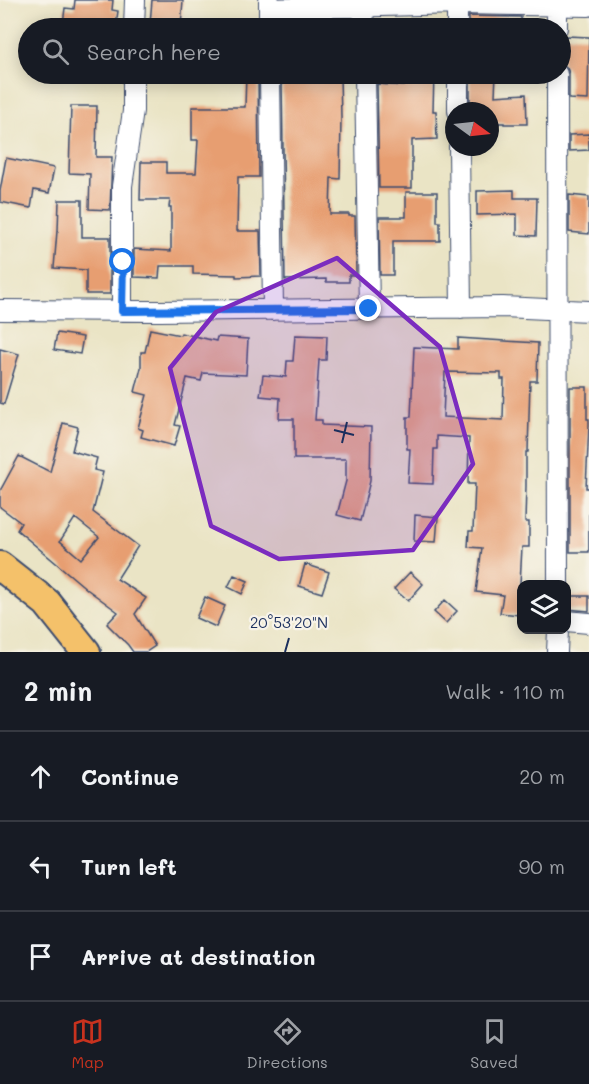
<!DOCTYPE html>
<meta charset="utf-8">
<style>
:root{--surface:#171b24;--page:#20242c;--text:#f1f3f6;--muted:#9ea1a6;--line:#363941;--accent:#c8321e}
body{margin:0;font-family:Mali,sans-serif;background:var(--page);color:var(--text)}
.controls{position:absolute;right:18px;bottom:18px;display:grid;overflow:hidden;border-radius:12px;box-shadow:0 3px 15px #0003}
.controls button{width:54px;height:54px;display:grid;place-items:center;padding:0;border:0;border-bottom:2px solid var(--line);background:var(--surface);color:var(--text);font:30px sans-serif}
.compass{position:absolute;left:445px;top:102px;width:54px;height:54px;border-radius:50%;background:var(--surface);box-shadow:0 3px 15px #0003;rotate:105deg}
.stop{position:absolute;width:18px;height:18px;margin:-14px;border:4px solid #1a73e8;border-radius:50%;background:#fff}
.stop.end{background:#1a73e8;border-color:#fff;box-shadow:0 2px 6px #0008}
.list{margin:0;padding:0;list-style:none}
h2{display:flex;justify-content:space-between;align-items:center;height:78px;margin:0;padding:0 24px;font-size:26px}
h2 small{font-size:20px;font-weight:400;color:var(--muted)}
.list li{display:grid;grid-template-columns:39px 1fr auto;gap:18px;align-items:center;box-sizing:border-box;height:90px;padding:0 24px;border-top:2px solid var(--line)}
.list b{display:block;font-size:22px;white-space:nowrap}
.list em{font-size:20px;font-style:normal;color:var(--muted)}
.icon{flex:none;width:33px;height:33px;fill:none;stroke:currentColor;stroke-width:2;stroke-linecap:round;stroke-linejoin:round}
.map{position:relative;flex:none;width:589px;height:652px;overflow:hidden}
.search{position:absolute;background:var(--surface);box-shadow:0 3px 15px #0003;left:18px;right:18px;top:18px;height:66px;display:flex;align-items:center;gap:15px;box-sizing:border-box;padding:0 21px;border-radius:33px;color:var(--muted);font-size:22px}
.sheet{height:348px;background:var(--surface)}
nav{display:flex;justify-content:space-around;align-items:center;box-sizing:border-box;height:84px;border-top:2px solid var(--line);background:var(--surface);font-size:16px;color:var(--muted)}
nav a{display:grid;justify-items:center;gap:3px}
nav .on{color:var(--accent)}
.map>svg:first-child{display:block}
</style>
<div class="map">
<svg width="589" height="652" viewBox="0 0 589 652">
<rect width="100%" height="100%" fill="#f7f3e8"/>
<filter id="ink" filterUnits="userSpaceOnUse"><feTurbulence type="fractalNoise" baseFrequency=".0167" numOctaves="2"/><feDisplacementMap in="SourceGraphic" scale="12" xChannelSelector="R" yChannelSelector="G"/><feConvolveMatrix kernelMatrix="1 2 1 2 8 2 1 2 1" color-interpolation-filters="sRGB"/></filter>
<filter id="wash" filterUnits="userSpaceOnUse"><feTurbulence type="fractalNoise" baseFrequency=".008" numOctaves="4" result="noise"/><feDisplacementMap in="SourceGraphic" scale="24" xChannelSelector="R" yChannelSelector="G"/><feGaussianBlur stdDeviation="1.35" result="paint"/><feColorMatrix in="noise" values="0 0 0 0 0 0 0 0 0 0 0 0 0 0 0 0 0 1.4 0 .05"/><feComposite in="paint" operator="in"/></filter>
<g filter="url(#wash)">
<rect width="100%" height="100%" fill="#eae4c5"/>
<g id="blocks">
<!-- building -->
<path fill="#e79e71" fill-rule="evenodd" d="M75,0h38l-1,10 6,1 -2,14 -32,-2v4l-21,-3 2,-16 9,1z
M152,0h31l-2,26 -31,-2z
M469,16l52,1v11h-52z
M566,36l23,1 -1,63 -19,-1v-26l-2,-5 -5,-5v-24z
M246,74h12l1,103h-21l-1,54h23l1,45 -25,1v-2l-43,-1v-8h-33l-1,12 -25,-1v-28l37,2v-44h-2l1,-7h-30l1,-38h25v11h30l2,-33h-6v-33h53z
M404,74h30l-1,37h3l1,28 -25,1v48h-33l-2,-104 27,2z
M470,74h26l-1,22 31,-2 1,30h-23v-1h-14v-12h-20z
M340,76l1,41 -1,62 -9,-1 -1,36h19v2h6l1,59h-7v7h-23v-3l-41,1 -3,-199h31v-4z
M71,106h26l-1,51h16l-2,53 -21,-1 1,-35 -21,-1z
M589,134v16l-20,1v-16z
M6,158l48,10 -5,25 -15,-3 -3,18 -31,-6v-11z
M514,190v8h23l-1,38 -19,-1v-21l-40,1v-24z
M406,192h31v30h3v19h-47v34h-13l-1,-58h27z
M569,195l20,2v37l-20,-2z
M59,200h23v37h28v57h-24v-24l-32,-2 3,-37h1z
M150,329l30,6 1,-2 35,8 1,-4 31,2 -2,36 -43,-2 -2,8 -14,-3 -12,47 5,1 -6,20 -33,-9 2,-7 -5,-2 9,-33 -12,-3 6,-24v-16h4z
M57,333l26,4 -3,17 -26,-4z
M295,335l32,1 -1,24h-7l-4,60h7v5l49,2 -1,54 -10,40 -23,-6 9,-34v-22h-52v-40h-15l1,-21 -20,-2 3,-21 23,2 1,-16h6z
M458,338l80,5 -1,38h-7l-2,71h-2v34l-1,36h4v25h-7l-2,37h2v9l-3,22 -19,-2 3,-18 -27,-3 6,-44 -14,-1 1,-16h4l2,-47h-7l1,-46 -32,-2v13h-3l-1,35 -25,-1 2,-34h-3v-32h4l3,-70 44,2zM445,372l56,1v6h3l-1,41 -60,-3z
M0,349l19,5 -15,50 -4,-1z
M570,387h17v32h2v6l-3,63h3v64h-19z
M63,423l15,4 -6,24 25,7 -3,12 9,2 -10,40 45,34 -21,33 29,19 -11,16 20,32 -9,6h-13l-5,-7 -21,-21 11,-12 -30,-22 -71,-60 4,-7 -21,-16v-16l19,-35 31,16zM75,518l24,19 -18,22 -21,-18z
M415,515l23,2 -2,25 -22,-1z
M305,564l24,8 -7,21 -23,-7z
M410,572l13,12 -15,17 -14,-12z
M234,575l14,6 -6,13 -14,-7z
M567,596h22v15l-22,-2z
M205,597l20,9 -9,21 -20,-9z
M445,600l12,11 -11,12 -12,-11z"/>
</g>
</g>
<g filter="url(#ink)">
<use href="#blocks" fill-opacity="0" stroke="#3a4a6d" stroke-width="1.5"/>
<g fill="none" stroke-linecap="round" stroke-linejoin="round">
<defs>
<path id="minor" d="M269,0v28
M363,0l1,28
M457,0v28
M269,9l188,-5 132,2
M134,28l1,-28
M557,28v-28
M270,74l3,236
M365,74l4,235
M458,74v37
M557,74l1,510
M459,147l2,161
M0,310l160,1 343,-4 86,4
M122,311v-125l11,-75v-37
M566,621l23,2
M557,652l1,-22"/>
<path id="highway" d="M0,566l47,37 39,49"/>
</defs>
<!-- minor casing -->
<use href="#minor" stroke="#3a4a6d" stroke-width="22"/>
<!-- highway casing -->
<use href="#highway" stroke="#3a4a6d" stroke-width="32"/>
<!-- minor -->
<use href="#minor" stroke="#fff" stroke-width="20"/>
<!-- highway -->
<use href="#highway" stroke="#f4c16a" stroke-width="28"/>
</g>
</g>
<g fill="none" stroke-linecap="round" stroke-linejoin="round" filter="url(#ink)">
<!-- route -->
<path stroke="#1a73e8" stroke-width="8" d="M123,262l-1,49 247,-2"/>
</g>
<!-- marked area -->
<path fill="#7b2cbf" fill-opacity="0.2" stroke="#7b2cbf" stroke-width="4.5" stroke-linejoin="round" d="M337,258l103,89 33,117 -60,86 -134,9 -68,-33 -41,-158 46,-56z"/>
<!-- ticks -->
<path fill="none" stroke="#1b2f5e" stroke-width="2" d="M334,430l20,5M342,443l5,-21M285,652l4,-14"/>
<g font-size="15" text-anchor="middle" fill="#1b2f5e" stroke="#f7f3e8" stroke-width="4.5" stroke-linejoin="round" paint-order="stroke">
<text x="289" y="628">20°53'20"N</text>
</g>
</svg>
<div class="controls">
<button><svg class="icon" aria-label="layers" viewBox="0 0 24 24"><path d="M12 4l9 5-9 5-9-5zM3 14l9 5 9-5"/></svg></button>
</div>
<svg class="compass" viewBox="-18 -18 36 36"><path d="M0-13l5 13h-10z" fill="#e53935"/><path d="M0 13l5-13h-10z" fill="#9ea1a6"/></svg>
<div class="stop" style="left:123px;top:262px"></div>
<div class="stop end" style="left:369px;top:309px"></div>
<div class="search"><svg class="icon" aria-label="search" viewBox="0 0 24 24"><circle cx="10" cy="10" r="6"/><path d="M15 15l6 6"/></svg>Search here</div>
</div>
<section class="sheet">
<h2>2 min<small>Walk · 110 m</small></h2>
<ul class="list">
<li><svg class="icon" aria-label="ahead" viewBox="0 0 24 24"><path d="M12 20V5M6 11l6-6 6 6"/></svg><div><b>Continue</b></div><em>20 m</em></li>
<li><svg class="icon" aria-label="left" viewBox="0 0 24 24"><path d="M17 20v-9H6M10 6l-5 5 5 5"/></svg><div><b>Turn left</b></div><em>90 m</em></li>
<li><svg class="icon" aria-label="arrive" viewBox="0 0 24 24"><path d="M6 21V4h12l-3 4 3 4H6"/></svg><div><b>Arrive at destination</b></div></li>
</ul>
</section>
<nav>
<a class="on"><svg class="icon" aria-label="map" viewBox="0 0 24 24"><path d="M3 6l6-2 6 2 6-2v14l-6 2-6-2-6 2zM9 4v14M15 6v14"/></svg>Map</a>
<a><svg class="icon" aria-label="directions" viewBox="0 0 24 24"><path d="M12 3l9 9-9 9-9-9zM9 14v-3h6M13 9l2 2-2 2"/></svg>Directions</a>
<a><svg class="icon" aria-label="saved" viewBox="0 0 24 24"><path d="M7 4h10v16l-5-4-5 4z"/></svg>Saved</a>
</nav>
